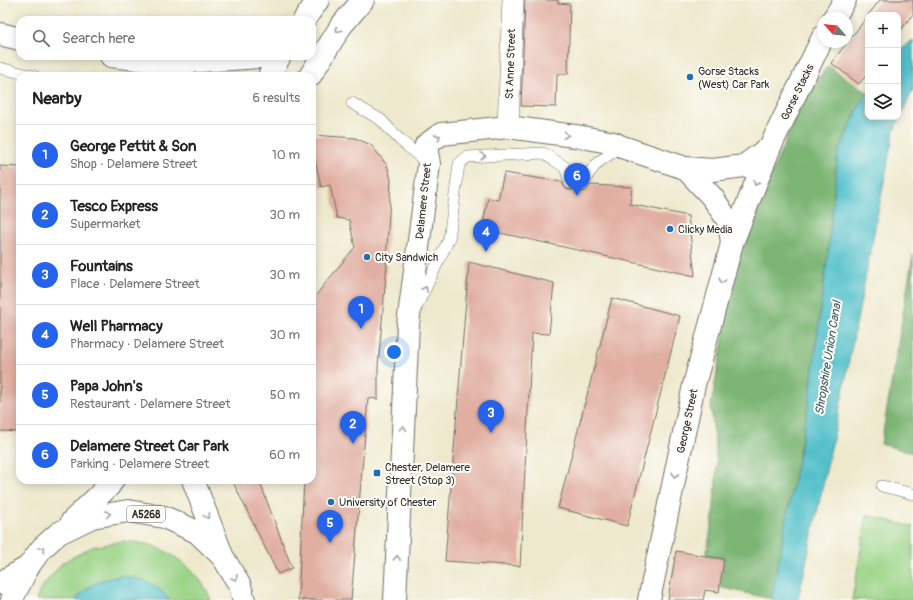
<!DOCTYPE html>
<meta charset="utf-8">
<style>
:root{--surface:#fff;--page:#f2f2f2;--text:#222;--muted:#767676;--line:#e0e0e0;--accent:#2563eb}
body{margin:0;font-family:Pangolin,sans-serif;background:var(--page);color:var(--text)}
.controls{position:absolute;right:12px;top:12px;display:grid;overflow:hidden;border-radius:8px;box-shadow:0 2px 10px #0003}
.controls button{width:36px;height:36px;display:grid;place-items:center;padding:0;border:0;border-bottom:1px solid var(--line);background:var(--surface);color:var(--text);font:20px sans-serif}
.compass{position:absolute;left:817px;top:12px;width:36px;height:36px;border-radius:50%;background:var(--surface);box-shadow:0 2px 10px #0003;rotate:297deg}
.you{position:absolute;left:394px;top:352px;width:14px;height:14px;margin:-10px;border:3px solid #fff;border-radius:50%;background:#1a73e8;box-shadow:0 0 0 6px #1a73e833}
.badge{display:grid;place-items:center;width:26px;height:26px;border-radius:50%;background:var(--accent);color:#fff;font-size:13px;font-weight:700}
.pin{position:absolute;translate:-50% -33px;filter:drop-shadow(0 1px 2px #0008)}
.pin::after{content:'';position:absolute;top:21px;width:14px;height:12px;background:inherit;clip-path:polygon(0 0,100% 0,50% 100%)}
.list{margin:0;padding:0;list-style:none}
h2{display:flex;justify-content:space-between;align-items:center;height:52px;margin:0;padding:0 16px;font-size:17px}
h2 small{font-size:13px;font-weight:400;color:var(--muted)}
.list li{display:grid;grid-template-columns:26px 1fr auto;gap:12px;align-items:center;box-sizing:border-box;height:60px;padding:0 16px;border-top:1px solid var(--line)}
.list b{display:block;font-size:15px;white-space:nowrap}
.list p{margin:0;font-size:13px;white-space:nowrap;color:var(--muted)}
.list em{font-size:13px;font-style:normal;color:var(--muted)}
.icon{flex:none;width:22px;height:22px;fill:none;stroke:currentColor;stroke-width:2;stroke-linecap:round;stroke-linejoin:round}
.map{position:relative;flex:none;width:913px;height:600px;overflow:hidden}
.search{position:absolute;background:var(--surface);box-shadow:0 2px 10px #0003;left:16px;top:16px;width:300px;height:44px;display:flex;align-items:center;gap:10px;box-sizing:border-box;padding:0 14px;border-radius:12px;color:var(--muted);font-size:15px}
.panel{position:absolute;background:var(--surface);box-shadow:0 2px 10px #0003;left:16px;top:72px;width:300px;height:412px;border-radius:12px}
.map>svg:first-child{display:block}
</style>
<div class="map">
<svg width="913" height="600" viewBox="0 0 913 600">
<rect width="100%" height="100%" fill="#fdfcf7"/>
<filter id="ink" filterUnits="userSpaceOnUse"><feTurbulence type="fractalNoise" baseFrequency=".025" numOctaves="2"/><feDisplacementMap in="SourceGraphic" scale="8" xChannelSelector="R" yChannelSelector="G"/><feConvolveMatrix kernelMatrix="1 2 1 2 8 2 1 2 1" color-interpolation-filters="sRGB"/></filter>
<filter id="wash" filterUnits="userSpaceOnUse"><feTurbulence type="fractalNoise" baseFrequency=".012" numOctaves="4" result="noise"/><feDisplacementMap in="SourceGraphic" scale="16" xChannelSelector="R" yChannelSelector="G"/><feGaussianBlur stdDeviation="0.9" result="paint"/><feColorMatrix in="noise" values="0 0 0 0 0 0 0 0 0 0 0 0 0 0 0 0 0 1.4 0 .05"/><feComposite in="paint" operator="in"/></filter>
<g filter="url(#wash)">
<rect width="100%" height="100%" fill="#eee9cd"/>
<!-- green -->
<path fill="#9ad386" stroke="#627f58" d="M867,515l46,12v73h-61z
M124,541c11,2 25,2 34,7 23,10 44,28 53,52h-175l5,-12 21,-25 30,-16z"/>
<!-- forest -->
<path fill="#7bb573" stroke="#53704f" d="M828,66l39,26 -8,14 -21,47 -9,91 -20,158 -37,197 -53,-12 5,-28 -18,-3 7,-39 4,-51 -6,-60 25,-139 31,-82 37,-88z
M913,255v198l-32,-9z"/>
<!-- water -->
<path fill="#53c0ca" stroke="#3f767a" d="M913,40v50l-19,40 -53,272 -43,198h-27l38,-198 20,-158 9,-91 21,-47 9,-15v26h30v-65z
M122,576c24,3 32,7 48,24h-95c16,-17 24,-21 47,-24z"/>
<g id="blocks">
<!-- building -->
<path fill="#e1afa1" d="M525,0h33v3l12,1 -2,70h-11l-1,33 -35,-1z
M880,0h33v14l-15,20v-19h-30z
M868,16v57l-9,11 -28,-21z
M312,135l43,3 16,7 16,20 4,15 -5,84h1l-9,102v33l-10,-1 -17,202h-53l6,-120h8v-180l43,-53 -6,-27 -12,-2 -7,-33 -9,2 -9,-41z
M0,166l20,1v265l-20,-1z
M504,173l58,9 3,6 3,2h4l4,-3 2,4 4,1 4,-1 4,-6 42,2 -2,17 58,12 7,60 -213,-47 6,-31 10,2z
M469,262l85,21 -5,51 -17,-1 -12,233 -75,-5z
M612,298l68,18 -53,210 -69,-18z
M232,480h27l33,88 -14,6z
M676,551l48,8 -5,33 -14,-2 -2,10h-35z"/>
</g>
</g>
<g filter="url(#ink)">
<use href="#blocks" fill-opacity="0" stroke="#6f6e64" stroke-width="1"/>
<g fill="none" stroke-linecap="round" stroke-linejoin="round">
<defs>
<path id="service" d="M0,68l34,8
M352,103l29,17 18,19 28,24
M582,185c12,-22 19,-26 40,-38
M417,306l32,-67 10,-75 8,-7 76,-4 22,14 5,16
M882,486l31,8"/>
<path id="minor" d="M508,127l5,-127"/>
<path id="tertiary" d="M834,18l11,-18
M0,34l20,5
M111,56l61,7 103,-7
M685,168l28,30 16,24 3,21
M395,600l13,-276 21,-160 -3,-19 15,-11 67,-7 74,10 32,6 8,4 63,21 28,2 31,-4 26,-19
M649,600l45,-215 38,-142 38,-96 53,-110"/>
<path id="trunk" d="M304,20l14,-20
M269,76l11,-20
M310,76l31,-50 22,-26
M193,480l28,72
M72,521l37,-35 4,-6
M0,583l28,-16
M12,600l1,-3 15,-30 14,-19 17,-15 33,-16 36,-6 36,6 33,15 26,25 17,29 4,14"/>
</defs>
<!-- service casing -->
<use href="#service" stroke="#6f6e64" stroke-width="12"/>
<!-- minor casing -->
<use href="#minor" stroke="#6f6e64" stroke-width="22"/>
<!-- tertiary casing -->
<use href="#tertiary" stroke="#6f6e64" stroke-width="24"/>
<!-- trunk casing -->
<use href="#trunk" stroke="#6f6e64" stroke-width="24"/>
<!-- service -->
<use href="#service" stroke="#fff" stroke-width="11"/>
<!-- minor -->
<use href="#minor" stroke="#fff" stroke-width="21"/>
<!-- tertiary -->
<use href="#tertiary" stroke="#fff" stroke-width="22"/>
<!-- trunk -->
<use href="#trunk" stroke="#fff" stroke-width="22"/>
</g>
<!-- one-way arrows -->
<defs><path id="oneway-chevron" d="M-2-3.5L2.5 0L-2 3.5" fill="none" stroke-width="1.6" stroke-linecap="round" stroke-linejoin="round"/></defs>
<g stroke="#a0a0a0">
<use href="#oneway-chevron" transform="translate(338 30) rotate(123)"/>
<use href="#oneway-chevron" transform="translate(566 135) rotate(7)"/>
<use href="#oneway-chevron" transform="translate(438 137) rotate(-33)"/>
<use href="#oneway-chevron" transform="translate(483 156) rotate(-2)"/>
<use href="#oneway-chevron" transform="translate(756 183) rotate(112)"/>
<use href="#oneway-chevron" transform="translate(722 281) rotate(105)"/>
<use href="#oneway-chevron" transform="translate(425 289) rotate(-64)"/>
<use href="#oneway-chevron" transform="translate(403 428) rotate(-87)"/>
<use href="#oneway-chevron" transform="translate(675 475) rotate(102)"/>
<use href="#oneway-chevron" transform="translate(108 514) rotate(-9)"/>
<use href="#oneway-chevron" transform="translate(207 516) rotate(69)"/>
<use href="#oneway-chevron" transform="translate(42 549) rotate(-47)"/>
<use href="#oneway-chevron" transform="translate(397 558) rotate(-87)"/>
<use href="#oneway-chevron" transform="translate(235 578) rotate(59)"/>
</g>
</g>
<!-- markers -->
<g fill="#1f6fb2" stroke="#fdfcf7" stroke-width="1.5">
<circle cx="690" cy="77" r="4"/>
<circle cx="670" cy="229" r="4"/>
<circle cx="367" cy="257" r="4"/>
<rect x="373" y="469" width="8" height="8" rx="2"/>
<circle cx="331" cy="502" r="4"/>
</g>
<g text-anchor="middle" stroke-width="4" stroke-linejoin="round" paint-order="stroke">
<!-- shield labels -->
<rect fill="#fdfcf7" stroke="#6a6a68" stroke-width="1" x="127" y="506" width="38" height="16" rx="3"/>
<g font-size="10" font-weight="bold" fill="#2b2b2b">
<text x="146" y="518">A5268</text>
</g>
<!-- street labels -->
<g font-size="11" fill="#2b2b2b" stroke="#fdfcf7">
<text transform="translate(510 64) rotate(-88)" y="4">St Anne Street</text>
<text transform="translate(797 92) rotate(-64)" y="4">Gorse Stacks</text>
<text transform="translate(423 201) rotate(-84)" y="4">Delamere Street</text>
<text transform="translate(687 421) rotate(-78)" y="4">George Street</text>
</g>
<!-- poi labels -->
<g font-size="11" fill="#2b2b2b" stroke="#fdfcf7" text-anchor="start">
<text x="698" y="75">Gorse Stacks<tspan x="698" dy="13">(West) Car Park</tspan></text>
<text x="678" y="233">Clicky Media</text>
<text x="375" y="261">City Sandwich</text>
<text x="385" y="471">Chester, Delamere<tspan x="385" dy="13">Street (Stop 3)</tspan></text>
<text x="339" y="506">University of Chester</text>
</g>
<!-- water labels -->
<g font-size="12" font-style="italic" fill="#395f63" stroke="#fdfcf7">
<text transform="translate(828 358) rotate(-81)" y="4">Shropshire Union Canal</text>
</g>
</g>
</svg>
<div class="controls">
<button>+</button>
<button>−</button>
<button><svg class="icon" aria-label="layers" viewBox="0 0 24 24"><path d="M12 4l9 5-9 5-9-5zM3 14l9 5 9-5"/></svg></button>
</div>
<svg class="compass" viewBox="-18 -18 36 36"><path d="M0-13l5 13h-10z" fill="#e53935"/><path d="M0 13l5-13h-10z" fill="#767676"/></svg>
<div class="you"></div>
<div class="pin badge" style="left:361px;top:329px">1</div>
<div class="pin badge" style="left:353px;top:444px">2</div>
<div class="pin badge" style="left:491px;top:433px">3</div>
<div class="pin badge" style="left:486px;top:252px">4</div>
<div class="pin badge" style="left:330px;top:543px">5</div>
<div class="pin badge" style="left:577px;top:196px">6</div>
<div class="search"><svg class="icon" aria-label="search" viewBox="0 0 24 24"><circle cx="10" cy="10" r="6"/><path d="M15 15l6 6"/></svg>Search here</div>
<section class="panel">
<h2>Nearby<small>6 results</small></h2>
<ul class="list">
<li><span class="badge">1</span><div><b>George Pettit &amp; Son</b><p>Shop · Delamere Street</p></div><em>10 m</em></li>
<li><span class="badge">2</span><div><b>Tesco Express</b><p>Supermarket</p></div><em>30 m</em></li>
<li><span class="badge">3</span><div><b>Fountains</b><p>Place · Delamere Street</p></div><em>30 m</em></li>
<li><span class="badge">4</span><div><b>Well Pharmacy</b><p>Pharmacy · Delamere Street</p></div><em>30 m</em></li>
<li><span class="badge">5</span><div><b>Papa John's</b><p>Restaurant · Delamere Street</p></div><em>50 m</em></li>
<li><span class="badge">6</span><div><b>Delamere Street Car Park</b><p>Parking · Delamere Street</p></div><em>60 m</em></li>
</ul>
</section>
</div>
